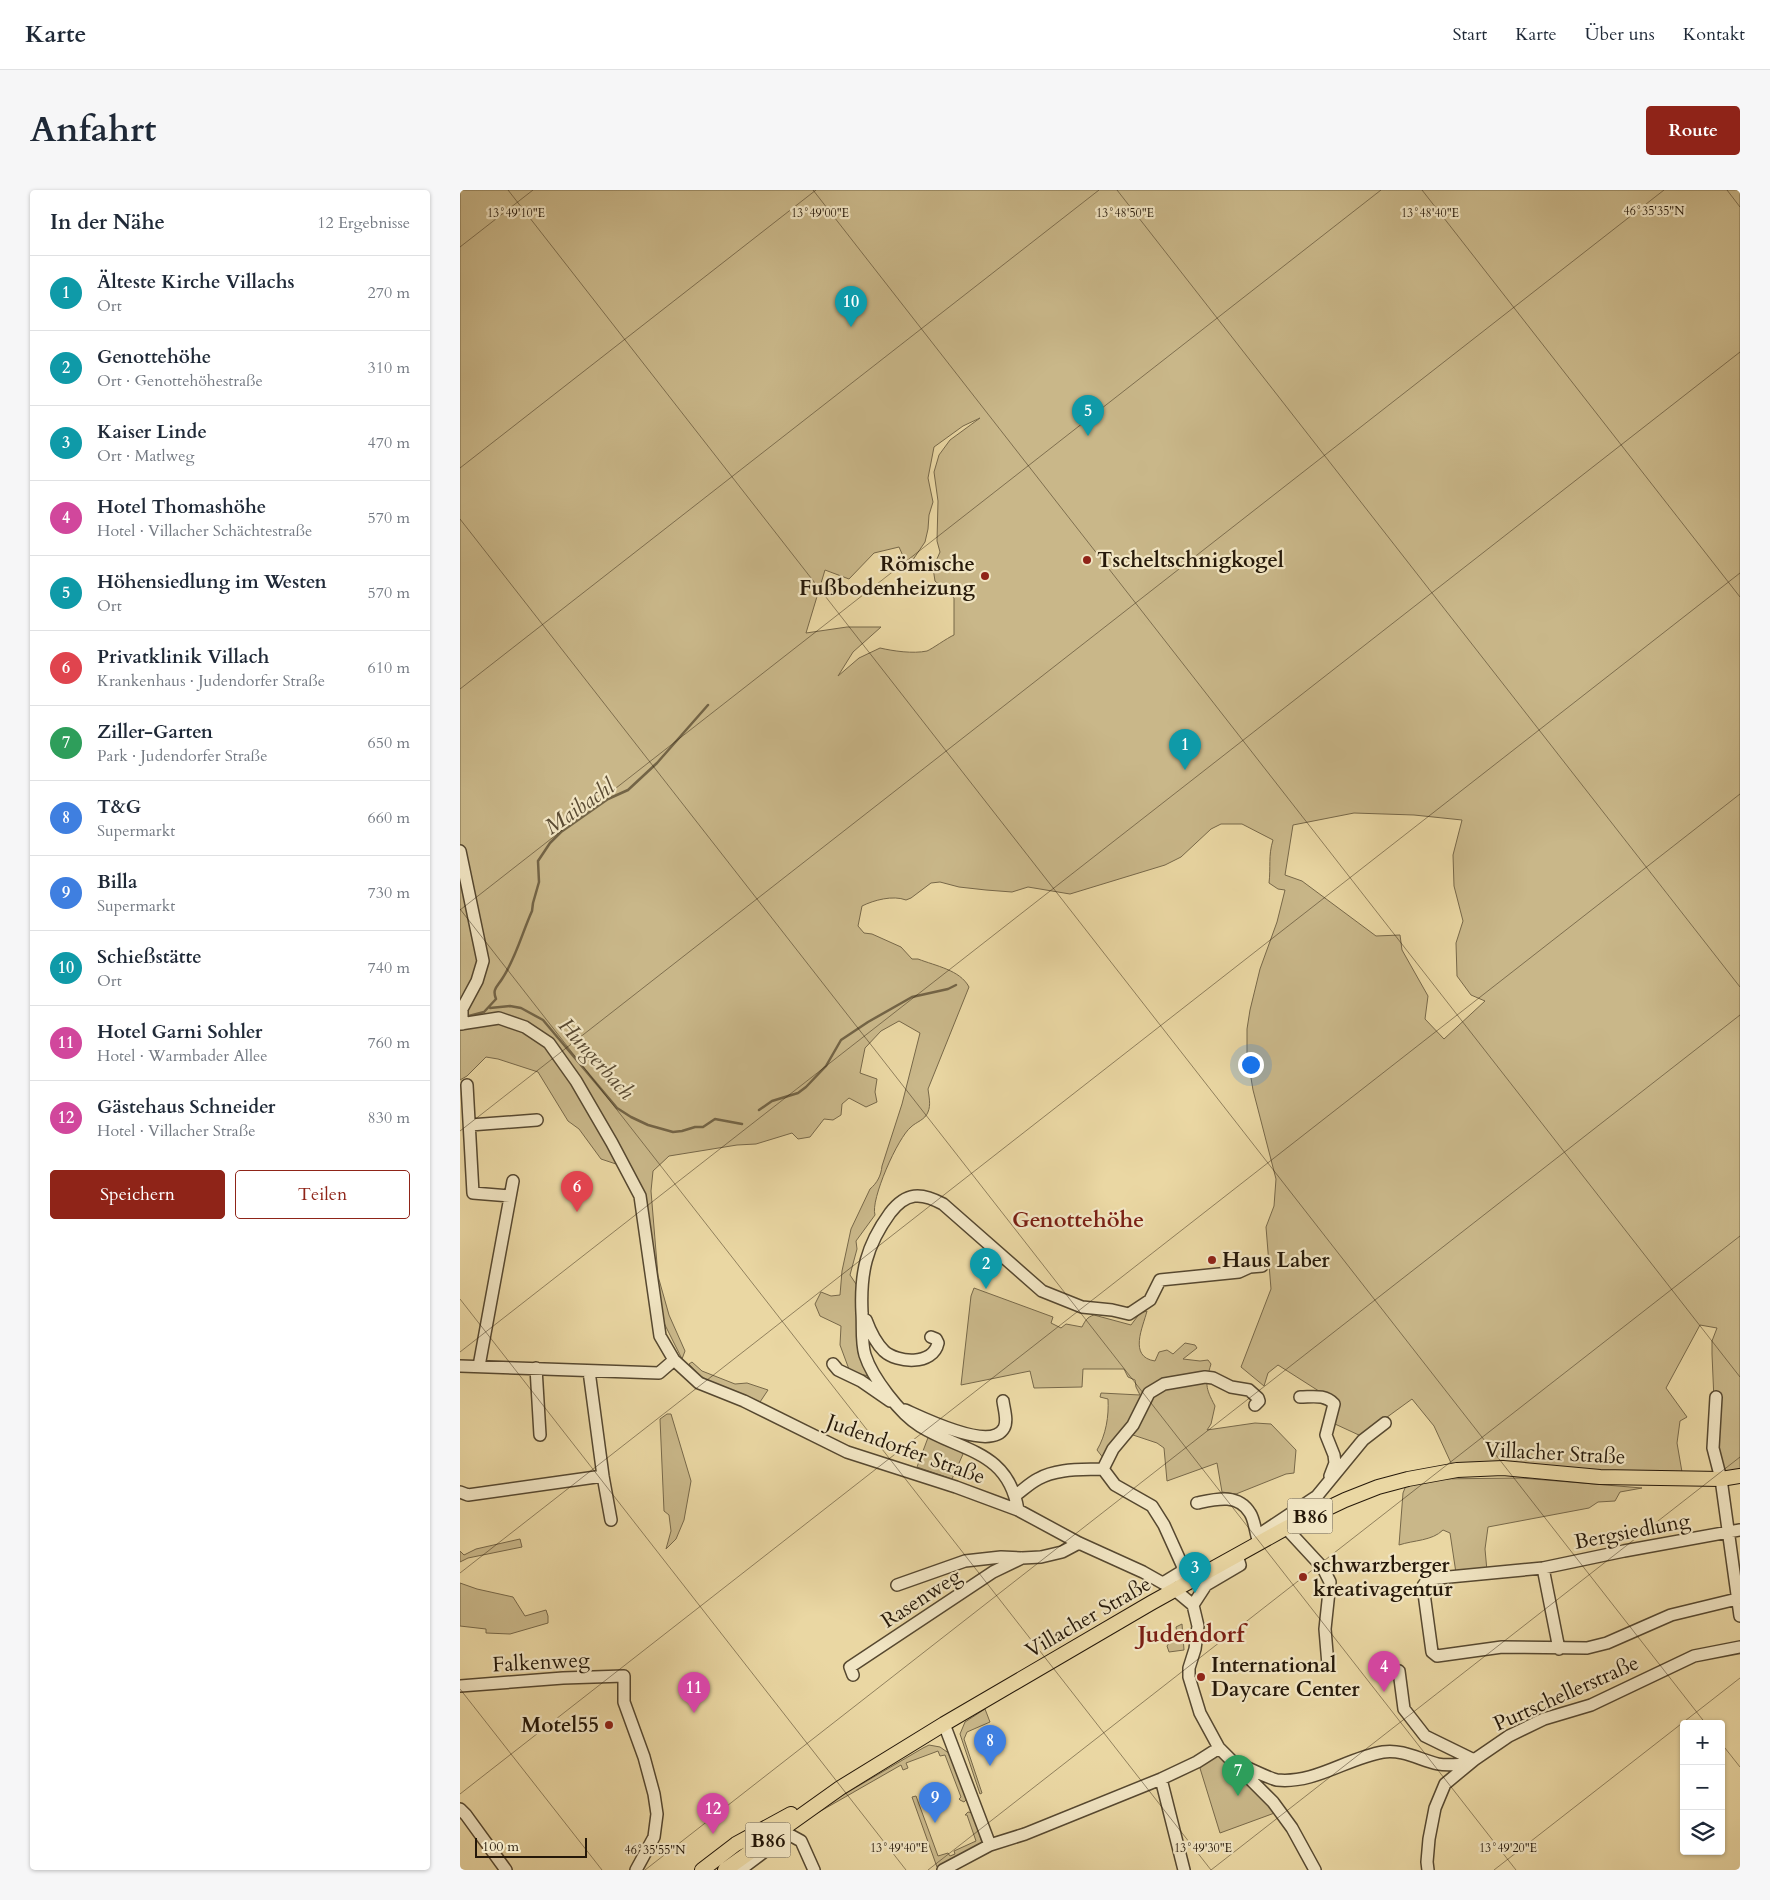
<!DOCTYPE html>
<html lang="de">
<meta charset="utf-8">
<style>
:root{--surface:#fff;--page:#f6f6f7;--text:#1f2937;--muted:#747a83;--line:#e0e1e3;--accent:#8f2418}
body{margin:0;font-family:Cardo,serif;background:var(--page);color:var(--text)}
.controls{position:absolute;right:15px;bottom:15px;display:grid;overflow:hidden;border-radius:5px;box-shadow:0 1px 4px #0004}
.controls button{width:45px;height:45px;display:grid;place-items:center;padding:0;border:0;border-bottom:1px solid var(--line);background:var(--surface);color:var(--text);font:25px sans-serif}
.scale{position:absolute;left:15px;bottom:12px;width:112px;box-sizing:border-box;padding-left:5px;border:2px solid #251809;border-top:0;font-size:14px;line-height:18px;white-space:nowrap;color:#251809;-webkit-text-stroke:4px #f1e5c3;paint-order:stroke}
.you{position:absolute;left:790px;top:874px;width:18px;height:18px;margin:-12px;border:4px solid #fff;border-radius:50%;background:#1a73e8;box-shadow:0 0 0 8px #1a73e833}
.badge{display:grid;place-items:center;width:32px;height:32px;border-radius:50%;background:var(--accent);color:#fff;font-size:16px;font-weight:700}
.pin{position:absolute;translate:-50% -41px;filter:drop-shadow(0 1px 2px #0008)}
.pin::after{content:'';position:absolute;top:26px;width:18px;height:15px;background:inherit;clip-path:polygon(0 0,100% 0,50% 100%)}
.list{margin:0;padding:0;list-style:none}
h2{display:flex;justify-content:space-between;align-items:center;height:65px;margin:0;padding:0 20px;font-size:21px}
h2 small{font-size:16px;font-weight:400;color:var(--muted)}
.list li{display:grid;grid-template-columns:32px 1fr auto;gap:15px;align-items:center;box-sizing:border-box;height:75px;padding:0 20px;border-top:1px solid var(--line)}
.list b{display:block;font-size:19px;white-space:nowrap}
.list p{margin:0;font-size:16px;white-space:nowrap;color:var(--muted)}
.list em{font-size:16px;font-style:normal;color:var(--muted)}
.actions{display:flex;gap:10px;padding:15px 20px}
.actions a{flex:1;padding:11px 0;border:1px solid var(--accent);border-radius:5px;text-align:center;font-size:18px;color:var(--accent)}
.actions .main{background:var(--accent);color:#fff}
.icon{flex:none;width:28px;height:28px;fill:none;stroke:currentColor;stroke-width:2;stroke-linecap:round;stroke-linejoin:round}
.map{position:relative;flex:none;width:1280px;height:1680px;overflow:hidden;border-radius:5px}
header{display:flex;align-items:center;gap:30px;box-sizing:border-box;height:70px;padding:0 25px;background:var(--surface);border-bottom:1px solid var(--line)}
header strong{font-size:24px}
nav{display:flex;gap:28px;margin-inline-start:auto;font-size:18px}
.intro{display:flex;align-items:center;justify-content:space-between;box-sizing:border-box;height:120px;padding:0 30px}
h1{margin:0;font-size:35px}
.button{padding:12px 22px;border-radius:5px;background:var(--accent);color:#fff;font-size:18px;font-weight:700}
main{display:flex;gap:30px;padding:0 30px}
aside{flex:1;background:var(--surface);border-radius:5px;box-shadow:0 1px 4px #0004}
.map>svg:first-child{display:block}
</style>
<header>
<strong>Karte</strong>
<nav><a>Start</a><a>Karte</a><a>Über uns</a><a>Kontakt</a></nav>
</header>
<div class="intro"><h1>Anfahrt</h1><a class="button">Route</a></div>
<main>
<aside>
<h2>In der Nähe<small>12 Ergebnisse</small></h2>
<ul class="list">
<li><span class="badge" style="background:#0f9aa8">1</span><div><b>Älteste Kirche Villachs</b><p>Ort</p></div><em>270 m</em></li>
<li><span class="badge" style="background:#0f9aa8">2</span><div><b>Genottehöhe</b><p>Ort · Genottehöhestraße</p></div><em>310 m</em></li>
<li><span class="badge" style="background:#0f9aa8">3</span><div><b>Kaiser Linde</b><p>Ort · Matlweg</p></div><em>470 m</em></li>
<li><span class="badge" style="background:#d1479c">4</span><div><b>Hotel Thomashöhe</b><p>Hotel · Villacher Schächtestraße</p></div><em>570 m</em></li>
<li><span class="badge" style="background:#0f9aa8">5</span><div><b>Höhensiedlung im Westen</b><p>Ort</p></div><em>570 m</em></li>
<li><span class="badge" style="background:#e0444e">6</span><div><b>Privatklinik Villach</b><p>Krankenhaus · Judendorfer Straße</p></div><em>610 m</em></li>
<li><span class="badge" style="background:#2e9e5b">7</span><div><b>Ziller-Garten</b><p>Park · Judendorfer Straße</p></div><em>650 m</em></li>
<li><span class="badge" style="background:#3f7fe0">8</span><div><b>T&amp;G</b><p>Supermarkt</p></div><em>660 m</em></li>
<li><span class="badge" style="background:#3f7fe0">9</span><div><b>Billa</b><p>Supermarkt</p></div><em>730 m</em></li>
<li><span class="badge" style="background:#0f9aa8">10</span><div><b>Schießstätte</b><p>Ort</p></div><em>740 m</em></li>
<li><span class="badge" style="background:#d1479c">11</span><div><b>Hotel Garni Sohler</b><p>Hotel · Warmbader Allee</p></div><em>760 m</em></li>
<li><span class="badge" style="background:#d1479c">12</span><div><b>Gästehaus Schneider</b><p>Hotel · Villacher Straße</p></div><em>830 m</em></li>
</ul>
<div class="actions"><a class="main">Speichern</a><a>Teilen</a></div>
</aside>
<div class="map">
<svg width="1280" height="1680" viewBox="0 0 1280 1680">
<rect width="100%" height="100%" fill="#ead7a3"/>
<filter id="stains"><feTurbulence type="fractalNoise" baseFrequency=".004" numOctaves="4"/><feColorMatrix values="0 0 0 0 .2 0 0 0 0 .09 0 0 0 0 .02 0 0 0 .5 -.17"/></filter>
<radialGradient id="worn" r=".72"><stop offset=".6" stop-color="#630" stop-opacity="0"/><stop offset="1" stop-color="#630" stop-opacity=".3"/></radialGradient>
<!-- green -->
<path fill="#c9b789" stroke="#776849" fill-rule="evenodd" d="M0,0h1280v1281l-11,2 -6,-5 -7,-21 -4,-93v-13l5,-13 -17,-3 -34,63 21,29 -7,4 -3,22 5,29h-83l-99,-8 -49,-1 -17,-37 -22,-27 -51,37 -26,-12 1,-22 -58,-37 -10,8 -4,13 -23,-19 30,-78 -5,-62 8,-21 2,-27 -23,-89 -6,-36v-25l3,-19 10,-41 17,-47 8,-32 -7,-1 -9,-6c2,-16 -1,-27 4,-43l-31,-16h-21l-10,5 -30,28 -16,8 -95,29 -42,-7 -16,5 -26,-2 -27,-3 -19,-5 -9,1 -20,15 -5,2c-13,-5 -32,0 -44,6l-4,20 6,7 8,1 29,13 11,12h6c18,7 42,11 51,28l-41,102c1,8 3,16 0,23 -3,8 -12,10 -17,15 -13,10 -41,73 -36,88l-19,26 1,8 -7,26 10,15 9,86 -19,-4 -10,-27 1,-19 -21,-10 -5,-12 6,-12 10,4 9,-1 2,-24 9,-42 19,-40c7,-6 11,-13 12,-23l20,-62 18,-71 -21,-12 -18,10 -16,17 -5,25 17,6 -2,13 2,10 -11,5 -17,-9 -7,6 -1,11 -8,5 -9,-1 -14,18 -12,2 -6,-6 -36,11 -19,1 -68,11 -16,15 -2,20 7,85 11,39 16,36 -3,8 -20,-40 -24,-128 -19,-26 -18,-6 -22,-30 -11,-8 -30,-49 -40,-13 -12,-2 -19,19 -7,4v-50l8,-3 -8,-3zM520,228l-30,22 -11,15 -5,17 4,29 -1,40 3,11 -7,16 2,13 19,17v37c-7,3 -22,14 -27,16 -14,3 -34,0 -47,-3l-21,10 -21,18 15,-24 28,-25h-34l-41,6 19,-63 24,9 25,-26 25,-6 9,20 17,-25 3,-13 1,-14 4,-13 -5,-24 6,-31 29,-21zM894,623l60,2 48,5 -9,35 1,31 9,35 -7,22 1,33 14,19 14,6 -41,38 -19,-20 3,-23 -26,-46 -2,-15 -24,1 -74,-55 -17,-6 8,-50z
M514,1098l79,29 -2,6 10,5 5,-4 16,3c3,-6 5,-10 12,-12l37,10 9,-12 7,-2c-4,16 -19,46 8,50l4,-9 8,-2 6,4 12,-11 10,2 2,3 -14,11 17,2 8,-1 3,4c-6,20 -6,23 4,42l-4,18 -4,6 48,-7 16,1 25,26 -2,23 -8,1 -50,20 -14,-2 -5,-29 -50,18 -3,-33 -7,-5 -27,-9 -26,25 -7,-9c9,-15 12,-34 11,-51l-8,-2 1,-4 39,2 -4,-8 -1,-7 -7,-3 -4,-8h-41l-1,18 -48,1 -4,-17 -69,14 10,-89z
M232,1172l10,9 33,13 12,-1 21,7 -8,12 -46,-18 -15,-9 -10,-11z
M207,1224h4l20,67 -7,39 -8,19 -10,10 5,-18 -2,-16 -5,-4 -4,-92z
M469,1245l26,12 8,7 -11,25 -35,-12z
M1061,1288l121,10 -22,4 -5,9 -17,1 -9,6 -101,19 -3,22 2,22 -31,2 -6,-40 -7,-3c-11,11 -29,10 -44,15l4,-52 4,-10 28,-4z
M60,1349l2,8 -54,11 -8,4v-11l4,4 12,-6z
M0,1393l17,6 36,8 12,19 21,-6 2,6v7l-38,11 -24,-1v-4l-26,-3z
M722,1434l2,26 -15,2 -2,-6 10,-13 -1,-6z
M525,1519l5,13 -23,10 -3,7 18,54 -2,1 -20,-60 5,-12z
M469,1555l11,2 10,7 17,45 -3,3 -4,-2 -1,-1 2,-2 -16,-42 -5,1 -2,-5 -32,12 2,5 -5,2 -2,-5 -89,51 26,-18 85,-50z
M766,1565l54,56 -60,22 -21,-68 16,-9z
M456,1606l22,60 10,-3 2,3 5,-2 -1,-3 22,-10 -9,-26h-2l3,-3 5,1 9,30 -45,24 -25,-70z"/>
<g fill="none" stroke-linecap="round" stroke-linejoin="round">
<!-- stream -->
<path stroke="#736446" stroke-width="2.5" d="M30,818l20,-2 11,2 22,12 74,88 14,9 17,8 25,7 9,-1 13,-4h8l12,-8 27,5
M5,827l19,-5 12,-13c-4,-10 1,-12 6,-20 14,-21 20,-46 30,-68l1,-8 6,-21 -1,-21 12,-18 11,-11 47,-33 20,-9 29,-27 51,-58
M299,920l13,-9 26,-8 8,-6 20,-21 15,-26 27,-18 44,-25 36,-8 8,-4"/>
<defs>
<path id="minor" d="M0,661l23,110 -6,20 -15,28v15
M0,834l39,-6 26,9 24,16 27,38 36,62 28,53 20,140 14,24 25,23 45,18 103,51 109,35 62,23 61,33 64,29 32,18 18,15 5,21 -3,23 -6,19v9l11,36 19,35 54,54 19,26 23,42
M7,895l6,108 37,3
M10,935l67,-5
M406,1130c4,11 9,22 18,31 13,12 49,15 54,-8l-2,-4 -5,-2
M373,1174l5,6 23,11 29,20
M0,1176l199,7 15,-13
M19,1176l34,-185
M76,1178l4,67
M129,1181l14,105 8,44
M840,1207c13,0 25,-3 34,7l-8,31 8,20 1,8 -5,13
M1256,1207l-3,51 8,31 19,137
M445,1220c18,8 86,42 99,18 4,-7 0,-19 -1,-27
M643,1279l10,-20 20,-24 16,-32 15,-9 41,-7 8,1 18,9 18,3 9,8 1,3 -4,4
M643,1279l12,16 37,21 12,19 19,42 -2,5 -18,11
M0,1302l8,3 135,-19
M556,1305c7,-5 14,-12 22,-16 19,-11 44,-9 65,-10
M737,1313c19,-4 41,-10 53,10 4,6 5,16 7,23
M558,1320c-10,-60 -56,-58 -98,-84 -20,-12 -48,-49 -55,-71 -4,-13 -2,-29 -3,-42 -2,-40 4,-67 28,-100 16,-21 31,-21 53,-9l99,87 40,16 30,3 17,4 21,-14 10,-20 79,-8 11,-5 12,-1
M826,1338l37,40 7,14 -5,47 3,36
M799,1353l-2,-7 60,-40 46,-56 22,-17
M1083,1378l16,81
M718,1384l1,3h3l21,-12
M437,1395l68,-24 36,-4 20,1
M1277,1409l-66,16 -64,28 -20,5 -85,-1 -65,9 -5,-4 -9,-66 5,-7 115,-11 81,-17 116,-21
M733,1415l13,-20 34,-20 -3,-10
M939,1481l5,38 21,27 49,24
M393,1485l-3,-8 143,-95 29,-14 19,-1 21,-5 17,-9
M0,1496l103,-8 61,-2v26l20,55 10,37 3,20 -3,23 -18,33
M484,1534l46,121
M778,1574c9,3 32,15 39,16 38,4 70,-22 106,-28 20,-3 37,8 55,12 10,2 21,0 31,0
M701,1589l23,91
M0,1619l6,6 40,55
M280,1680l45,-34 5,-1 11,6 13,29
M483,1680l47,-25 35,-11 136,-55 36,-17 22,-14
M968,1680l-1,-8 2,-23 6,-31 10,-24 29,-24 35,-24 35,-17 47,-14 103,-49 46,-9"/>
<path id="major" d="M242,1680l34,-26 55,-30
M265,1680l115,-82 104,-64 207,-121 135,-75 59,-28 33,-13 30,-8 49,-9 46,-2 97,9 121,2 19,-3"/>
</defs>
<!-- minor casing -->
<use href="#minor" stroke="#564830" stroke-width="14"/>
<!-- major casing -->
<use href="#major" stroke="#251809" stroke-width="16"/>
<!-- minor -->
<use href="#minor" stroke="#f1e5c3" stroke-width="11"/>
<!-- major -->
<use href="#major" stroke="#ead7a3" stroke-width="14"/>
</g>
<!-- ticks -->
<path fill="none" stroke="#251809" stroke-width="1" stroke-opacity="0.45" d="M48,0l1198,1534M353,0l927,1187M657,0l623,797M962,0l318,407M1267,0l13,17M0,57l73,-57M0,278l356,-278M0,329l1056,1351M0,499l639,-499M0,719l751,961M0,720l921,-720M0,941l1204,-941M0,1109l446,571M0,1162l1280,-1000M0,1383l1280,-1000M0,1499l142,181M1261,1553l19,24M0,1604l1280,-1000M185,1680l1095,-855M468,1680l812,-634M751,1680l529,-413M1034,1680l246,-192"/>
<!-- markers -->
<g fill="#8f2418" stroke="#f1e5c3" stroke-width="2">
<circle cx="627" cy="370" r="5"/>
<circle cx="525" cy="386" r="5"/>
<circle cx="752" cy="1070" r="5"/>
<circle cx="843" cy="1387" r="5"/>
<circle cx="741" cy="1487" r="5"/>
<circle cx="149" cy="1535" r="5"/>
</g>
<g text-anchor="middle" stroke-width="4.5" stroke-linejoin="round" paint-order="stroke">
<!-- shield labels -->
<g fill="#f1e5c3" stroke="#625641" stroke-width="1">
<rect x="827.5" y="1308.5" width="45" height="35" rx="4"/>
<rect x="285.5" y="1632.5" width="45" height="35" rx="4"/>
</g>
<g font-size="20" font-weight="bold" fill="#251809">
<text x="850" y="1333">B86</text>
<text x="308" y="1657">B86</text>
</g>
<!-- poi labels -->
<g font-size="21" font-weight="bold" fill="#251809" stroke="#f1e5c3" text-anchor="start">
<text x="637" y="377">Tscheltschnigkogel</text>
<text x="515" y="381" text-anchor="end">Römische<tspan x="515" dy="24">Fußbodenheizung</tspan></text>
<text x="762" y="1077">Haus Laber</text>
<text x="853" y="1382">schwarzberger<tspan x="853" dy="24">kreativagentur</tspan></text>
<text x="751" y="1482">International<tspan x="751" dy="24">Daycare Center</tspan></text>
<text x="139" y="1542" text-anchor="end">Motel55</text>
</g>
<!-- street labels -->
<g font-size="21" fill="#251809" stroke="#f1e5c3">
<text transform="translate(446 1259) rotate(20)" y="7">Judendorfer Straße</text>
<text transform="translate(1095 1263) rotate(3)" y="7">Villacher Straße</text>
<text transform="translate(1172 1341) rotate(-11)" y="7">Bergsiedlung</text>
<text transform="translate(461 1408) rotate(-33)" y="7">Rasenweg</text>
<text transform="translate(628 1427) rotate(-30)" y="7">Villacher Straße</text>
<text transform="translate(81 1472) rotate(-3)" y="7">Falkenweg</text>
<text transform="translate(1106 1503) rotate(-24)" y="7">Purtschellerstraße</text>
</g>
<!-- water labels -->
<g font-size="22" font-style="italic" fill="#594a32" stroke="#f1e5c3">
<text transform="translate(119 616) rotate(-35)" y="8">Maibachl</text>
<text transform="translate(137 868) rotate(48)" y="8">Hungerbach</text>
</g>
<!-- neighbourhood labels -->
<g font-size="22" font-weight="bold" fill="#7a1f14" stroke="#f1e5c3">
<text x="618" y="1037">Genottehöhe</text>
</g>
<!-- quarter labels -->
<g font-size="24" font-weight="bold" fill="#7a1f14" stroke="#f1e5c3">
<text x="731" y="1452">Judendorf</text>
</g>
</g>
<g font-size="12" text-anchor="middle" fill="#251809" stroke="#f1e5c3" stroke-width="4.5" stroke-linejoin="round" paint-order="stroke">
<text x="1194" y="25">46°35'35"N</text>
<text x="56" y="27">13°49'10"E</text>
<text x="360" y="27">13°49'00"E</text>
<text x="665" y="27">13°48'50"E</text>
<text x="970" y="27">13°48'40"E</text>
<text x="439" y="1662">13°49'40"E</text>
<text x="743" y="1662">13°49'30"E</text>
<text x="1048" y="1662">13°49'20"E</text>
<text x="195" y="1664">46°35'55"N</text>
</g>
<rect width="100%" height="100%" filter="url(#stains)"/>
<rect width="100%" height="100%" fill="url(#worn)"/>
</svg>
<div class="controls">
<button>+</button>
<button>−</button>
<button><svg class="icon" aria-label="layers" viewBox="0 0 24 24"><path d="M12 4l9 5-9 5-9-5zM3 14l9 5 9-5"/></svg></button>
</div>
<div class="scale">100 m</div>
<div class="you"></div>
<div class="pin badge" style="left:725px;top:580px;background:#0f9aa8">1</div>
<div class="pin badge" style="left:526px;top:1099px;background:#0f9aa8">2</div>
<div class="pin badge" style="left:735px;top:1403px;background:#0f9aa8">3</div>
<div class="pin badge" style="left:924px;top:1502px;background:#d1479c">4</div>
<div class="pin badge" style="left:628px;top:246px;background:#0f9aa8">5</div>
<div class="pin badge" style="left:117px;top:1022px;background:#e0444e">6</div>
<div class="pin badge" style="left:778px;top:1606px;background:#2e9e5b">7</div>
<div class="pin badge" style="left:530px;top:1576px;background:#3f7fe0">8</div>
<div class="pin badge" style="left:475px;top:1633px;background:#3f7fe0">9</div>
<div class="pin badge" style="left:391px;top:137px;background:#0f9aa8">10</div>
<div class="pin badge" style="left:234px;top:1523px;background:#d1479c">11</div>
<div class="pin badge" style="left:253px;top:1644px;background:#d1479c">12</div>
</div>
</main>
